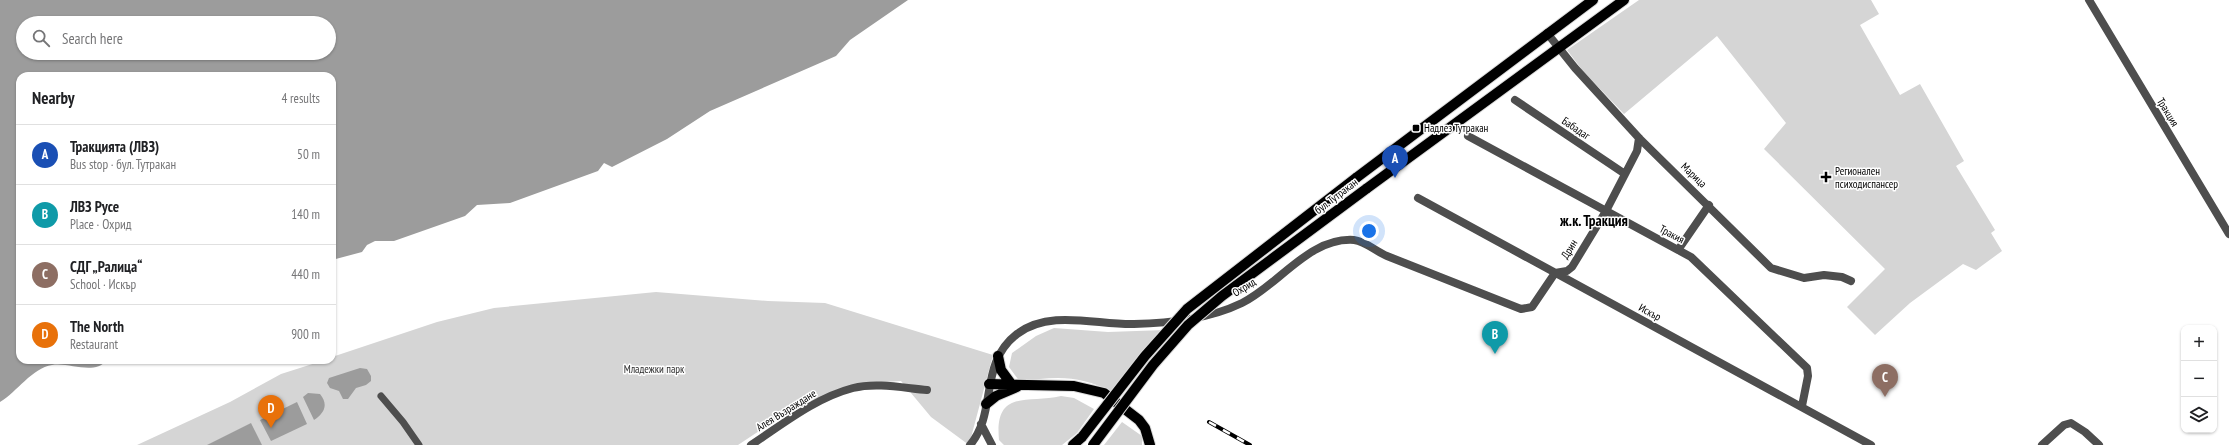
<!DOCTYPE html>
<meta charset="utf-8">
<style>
:root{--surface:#fff;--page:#f6f6f6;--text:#202124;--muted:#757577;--line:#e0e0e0;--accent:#0b8043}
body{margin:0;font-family:"PT Sans Narrow",sans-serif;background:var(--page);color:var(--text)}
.controls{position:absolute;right:12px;bottom:12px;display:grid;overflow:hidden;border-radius:8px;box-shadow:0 1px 3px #0004}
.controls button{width:36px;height:36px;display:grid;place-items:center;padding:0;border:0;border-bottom:1px solid var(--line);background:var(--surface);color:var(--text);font:20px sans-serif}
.you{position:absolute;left:1369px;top:231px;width:14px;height:14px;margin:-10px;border:3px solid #fff;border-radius:50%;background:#1a73e8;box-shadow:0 0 0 6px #1a73e833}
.badge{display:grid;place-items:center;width:26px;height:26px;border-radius:50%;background:var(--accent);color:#fff;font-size:13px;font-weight:700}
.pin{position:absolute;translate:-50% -33px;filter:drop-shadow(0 1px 2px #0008)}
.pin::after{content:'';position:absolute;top:21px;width:14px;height:12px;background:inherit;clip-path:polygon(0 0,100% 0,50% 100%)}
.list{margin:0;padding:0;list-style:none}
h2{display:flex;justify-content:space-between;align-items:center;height:52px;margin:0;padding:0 16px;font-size:17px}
h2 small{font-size:13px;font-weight:400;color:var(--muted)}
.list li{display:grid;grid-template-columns:26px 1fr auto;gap:12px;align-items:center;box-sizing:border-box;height:60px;padding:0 16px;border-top:1px solid var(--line)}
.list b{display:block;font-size:15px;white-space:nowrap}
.list p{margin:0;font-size:13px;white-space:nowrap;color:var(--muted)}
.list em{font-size:13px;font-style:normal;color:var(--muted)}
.icon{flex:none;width:22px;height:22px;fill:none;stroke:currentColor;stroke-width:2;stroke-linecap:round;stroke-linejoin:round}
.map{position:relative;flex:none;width:2229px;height:445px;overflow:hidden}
.search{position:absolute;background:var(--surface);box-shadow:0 1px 3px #0004;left:16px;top:16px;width:320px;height:44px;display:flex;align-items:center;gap:10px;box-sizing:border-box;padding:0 14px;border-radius:22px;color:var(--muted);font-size:15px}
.panel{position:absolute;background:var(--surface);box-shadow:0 1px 3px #0004;left:16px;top:72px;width:320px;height:292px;border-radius:12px}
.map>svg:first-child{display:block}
</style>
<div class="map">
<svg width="2229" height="445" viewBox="0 0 2229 445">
<rect width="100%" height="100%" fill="#fff"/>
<!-- green -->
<path fill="#d5d5d5" d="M1639,0h232l8,14 -19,11 40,70 20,-11 44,77 -8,5 39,64 -4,3 11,18 -26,19 -13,-6 -53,39 -35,32 -28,-28 38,-38 -121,-120 22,-26 -69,-87 -93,78 -41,-43 -16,-21z
M656,292l112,9 57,2 168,52 -24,90 -38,-28 -30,-36 -48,3 -65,28 -50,33h-601l93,-43 51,-28 44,-14h7v-3l105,-35 57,-14z
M1054,328l54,4 57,-2 -53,62c-32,-17 -57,-16 -92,-10l-11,-15 3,-14 24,-17z
M1061,396l13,2 20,11 -17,24 -15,12h-58l-5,-5c-5,-52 30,-36 62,-44z
M1122,422l20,14v9h-38z"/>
<!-- water -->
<path fill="#9c9c9c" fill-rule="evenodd" d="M0,0h908l-58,40 -14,16 -126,55 -43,28 -55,28 -8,-4 -6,8 -88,32 -33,2 -12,11 -71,25h-19l-8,4 -5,7 -30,8v-184h-312v284h87c-13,16 -37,2 -55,5 -20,3 -35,27 -52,37zM23,23h306v30h-306z
M360,368l7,1 4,7v5l-5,4 -10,3 -8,11h-5l-4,-8 -9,-3 -3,-5 2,-5z
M308,393l12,1c9,11 4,19 -6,26l-11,-23z
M297,402l10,22 -36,17 -11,-21z
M251,423l11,22h-55z"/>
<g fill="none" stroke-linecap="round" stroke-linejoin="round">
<defs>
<path id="primary" d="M1356,178l237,-178
M1366,189l258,-189
M998,356l3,14 11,15
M989,384l85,2 30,7 35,27 6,8 5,17
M986,404l10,-8 21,-9
M1073,445l9,-8"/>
</defs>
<!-- primary casing -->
<use href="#primary" stroke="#dbdbdb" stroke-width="12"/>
<!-- pedestrian -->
<path stroke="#4e4e4e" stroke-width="7" d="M381,396l22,26 16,23"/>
<!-- minor -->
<path stroke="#4e4e4e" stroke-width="8" d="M2089,0l140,234
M1547,33l28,35 64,70 132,130 33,10 20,-3 18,2 9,4
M1515,100l110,74
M1468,136l223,121 116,111 1,8 -6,30
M1418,198l453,247
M1678,250l31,-45
M981,424l11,21
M751,445c32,-21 64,-47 102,-57 23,-6 51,0 74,2
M970,445c28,-33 8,-81 47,-111 33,-25 79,-9 117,-10 37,-1 75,-5 108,-21 37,-18 67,-66 112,-63 11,1 23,12 33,16 45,18 89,35 134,53l11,-2 23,-34 12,-2 5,-4 34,-56 31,-60 2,-13
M2042,445l22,-20 7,-2 14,9 14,13"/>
<!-- primary -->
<use href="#primary" stroke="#000" stroke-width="10"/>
<defs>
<path id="rail" d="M1209,422l41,23"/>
</defs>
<!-- rail casing -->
<use href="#rail" stroke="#000" stroke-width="4"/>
<!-- rail -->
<use href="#rail" stroke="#fff" stroke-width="2.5" stroke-dasharray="8" stroke-linecap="butt"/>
<defs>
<path id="primary-bridge" d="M1082,437l63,-81 42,-47 169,-131
M1093,445l60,-80 35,-40 34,-29 144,-107"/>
</defs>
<!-- primary-bridge casing -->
<use href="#primary-bridge" stroke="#dbdbdb" stroke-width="12" stroke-linecap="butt"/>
<!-- primary-bridge -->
<use href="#primary-bridge" stroke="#000" stroke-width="10"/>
</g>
<!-- markers -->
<g fill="#000" stroke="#fff" stroke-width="1.5">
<rect x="1412" y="124" width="8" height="8" rx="2"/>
<path d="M1824 171h4v4h4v4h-4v4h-4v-4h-4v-4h4z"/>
</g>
<g text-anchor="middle" stroke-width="3" stroke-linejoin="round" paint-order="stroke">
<!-- street labels -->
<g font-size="11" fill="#000" stroke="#fff">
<text transform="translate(2168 112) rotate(59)" y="4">Тракция</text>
<text transform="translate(1576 128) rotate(34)" y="4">Бабадаг</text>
<text transform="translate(1694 175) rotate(44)" y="4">Марица</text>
<text transform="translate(1336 196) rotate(-37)" y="4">бул. Тутракан</text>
<text transform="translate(1672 234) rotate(28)" y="4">Тракия</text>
<text transform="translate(1569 249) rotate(-58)" y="4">Дрин</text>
<text transform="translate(1244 287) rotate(-32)" y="4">Охрид</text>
<text transform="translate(1650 312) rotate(28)" y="4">Искър</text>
<text transform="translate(786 410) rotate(-32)" y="4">Алея Възраждане</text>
</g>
<!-- poi labels -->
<g font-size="11" fill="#000" stroke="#fff" text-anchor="start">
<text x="1424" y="132">Надлез Тутракан</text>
<text x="1835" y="175">Регионален<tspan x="1835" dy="13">психодиспансер</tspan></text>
</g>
<!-- park labels -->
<g font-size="11" fill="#2c2c2c" stroke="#fff">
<text x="654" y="373">Младежки парк</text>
</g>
<!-- district labels -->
<g font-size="15" font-weight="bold" fill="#000" stroke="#fff">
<text x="1594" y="226">ж.к. Тракция</text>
</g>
</g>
</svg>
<div class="controls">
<button>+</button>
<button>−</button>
<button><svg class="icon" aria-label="layers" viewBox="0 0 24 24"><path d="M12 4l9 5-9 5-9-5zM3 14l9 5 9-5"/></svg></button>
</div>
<div class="you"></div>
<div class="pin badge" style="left:1395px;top:178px;background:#1a4fb4">A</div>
<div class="pin badge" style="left:1495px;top:354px;background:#0f9aa8">B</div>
<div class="pin badge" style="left:1885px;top:397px;background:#8d6e63">C</div>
<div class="pin badge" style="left:271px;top:428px;background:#e8710a">D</div>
<div class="search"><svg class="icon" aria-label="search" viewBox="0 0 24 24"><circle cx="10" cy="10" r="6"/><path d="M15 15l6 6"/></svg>Search here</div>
<section class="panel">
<h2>Nearby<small>4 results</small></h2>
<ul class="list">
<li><span class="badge" style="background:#1a4fb4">A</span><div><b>Тракцията (ЛВЗ)</b><p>Bus stop · бул. Тутракан</p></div><em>50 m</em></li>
<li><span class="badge" style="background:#0f9aa8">B</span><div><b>ЛВЗ Русе</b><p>Place · Охрид</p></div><em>140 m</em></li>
<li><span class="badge" style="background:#8d6e63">C</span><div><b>СДГ „Ралица“</b><p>School · Искър</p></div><em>440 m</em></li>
<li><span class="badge" style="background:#e8710a">D</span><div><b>The North</b><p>Restaurant</p></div><em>900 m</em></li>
</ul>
</section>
</div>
